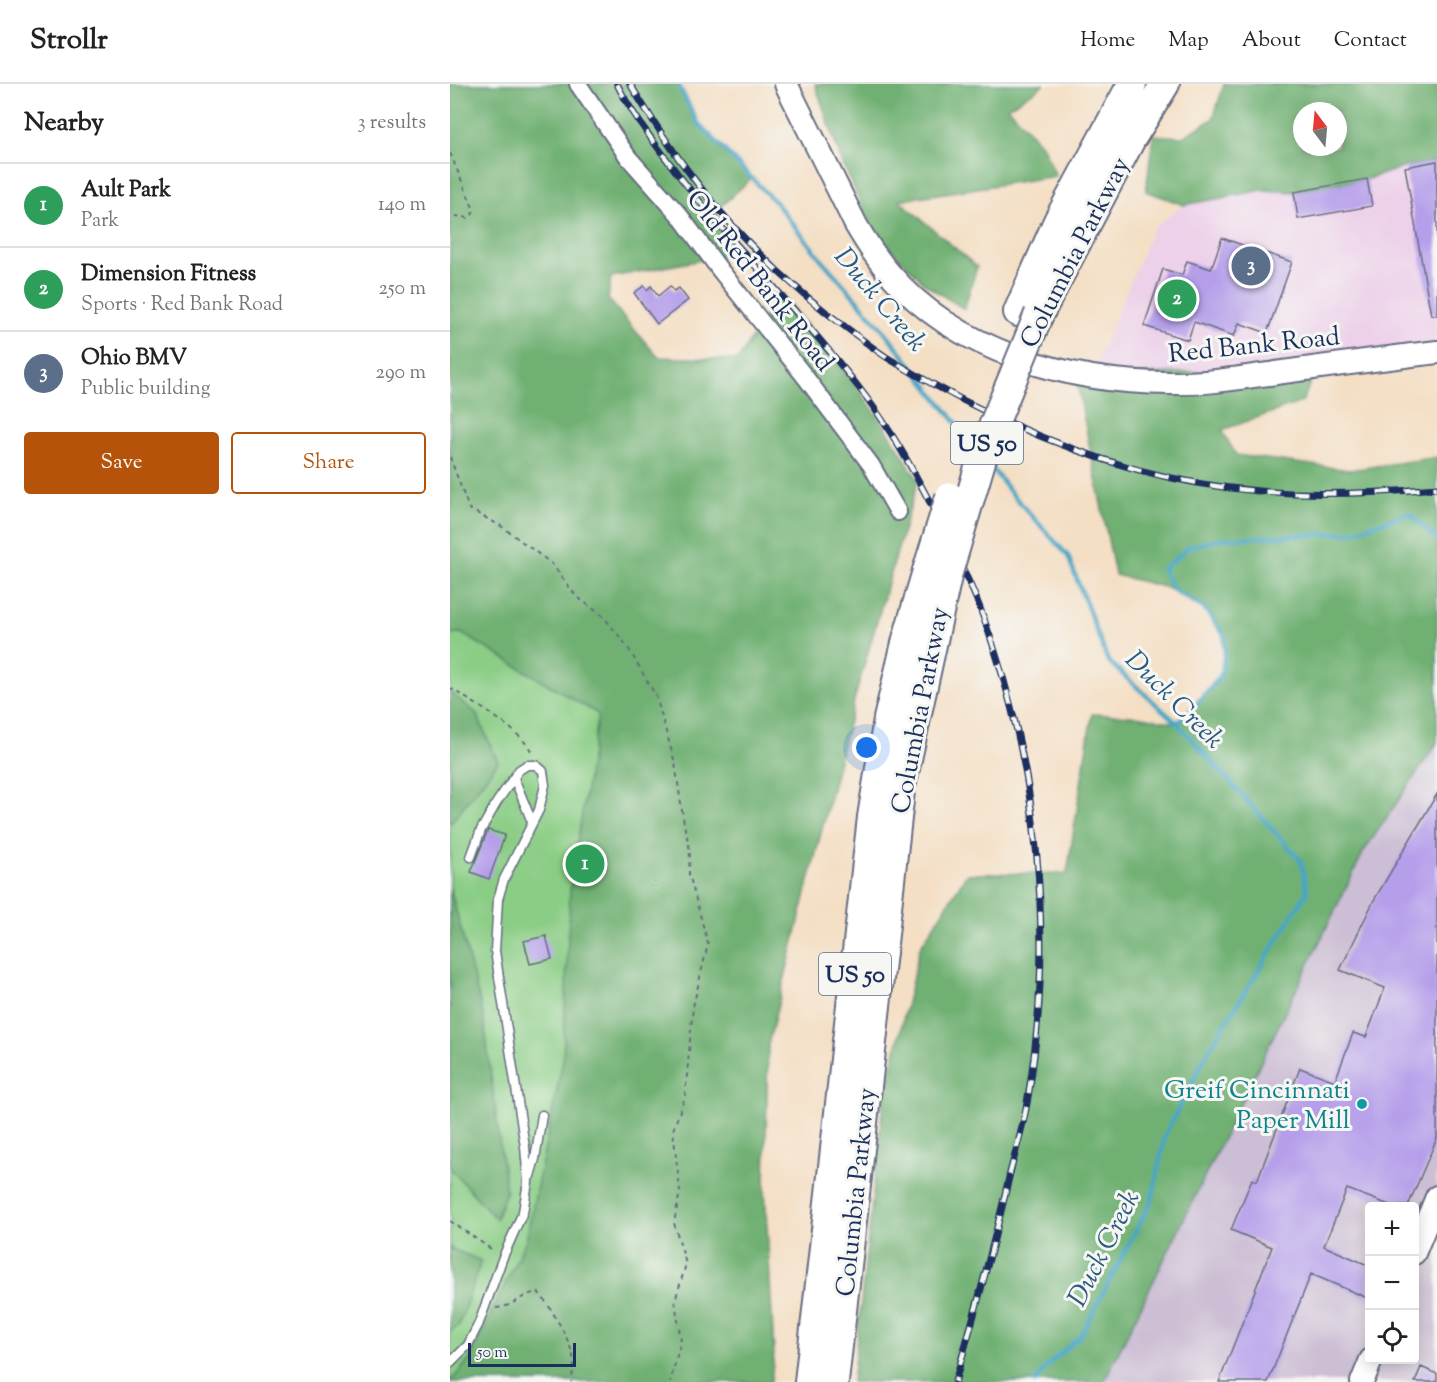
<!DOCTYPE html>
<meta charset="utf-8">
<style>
:root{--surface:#fff;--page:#f2f2f2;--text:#222;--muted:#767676;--line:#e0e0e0;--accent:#b45309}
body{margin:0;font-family:"Sorts Mill Goudy",serif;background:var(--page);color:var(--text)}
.controls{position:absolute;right:18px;bottom:18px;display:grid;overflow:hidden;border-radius:6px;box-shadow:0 3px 15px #0003}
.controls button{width:54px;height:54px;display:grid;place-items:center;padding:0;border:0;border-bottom:2px solid var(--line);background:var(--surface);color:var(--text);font:30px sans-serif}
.compass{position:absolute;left:843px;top:18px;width:54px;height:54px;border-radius:50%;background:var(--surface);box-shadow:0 3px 15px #0003;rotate:344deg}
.scale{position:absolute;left:18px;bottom:15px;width:108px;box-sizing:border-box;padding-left:6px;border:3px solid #1b2f5e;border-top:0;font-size:16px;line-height:21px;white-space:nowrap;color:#1b2f5e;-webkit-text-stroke:4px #f6f6f2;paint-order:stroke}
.you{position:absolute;left:417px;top:664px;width:21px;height:21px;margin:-15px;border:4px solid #fff;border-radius:50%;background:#1a73e8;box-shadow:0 0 0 9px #1a73e833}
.badge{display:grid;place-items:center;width:39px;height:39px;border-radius:50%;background:var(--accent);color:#fff;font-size:20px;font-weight:700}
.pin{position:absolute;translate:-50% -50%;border:3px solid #fff;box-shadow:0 2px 6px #0006}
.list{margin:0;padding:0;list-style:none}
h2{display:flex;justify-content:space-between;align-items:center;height:78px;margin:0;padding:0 24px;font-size:26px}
h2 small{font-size:20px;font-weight:400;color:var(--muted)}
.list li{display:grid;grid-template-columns:39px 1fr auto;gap:18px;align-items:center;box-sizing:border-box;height:84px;padding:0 24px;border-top:2px solid var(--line)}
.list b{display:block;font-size:22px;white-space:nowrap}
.list p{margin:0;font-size:20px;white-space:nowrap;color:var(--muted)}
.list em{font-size:20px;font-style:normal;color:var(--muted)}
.actions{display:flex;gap:12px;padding:18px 24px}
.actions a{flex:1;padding:14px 0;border:2px solid var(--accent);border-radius:6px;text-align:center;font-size:21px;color:var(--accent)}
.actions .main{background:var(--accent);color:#fff}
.icon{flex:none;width:33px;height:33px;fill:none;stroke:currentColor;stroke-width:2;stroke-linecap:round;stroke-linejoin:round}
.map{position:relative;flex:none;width:987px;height:1298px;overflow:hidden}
header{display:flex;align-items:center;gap:36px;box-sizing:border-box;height:84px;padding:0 30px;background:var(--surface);border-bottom:2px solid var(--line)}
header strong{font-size:28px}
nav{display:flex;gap:33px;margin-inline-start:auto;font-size:21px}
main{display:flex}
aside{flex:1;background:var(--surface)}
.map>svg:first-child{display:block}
</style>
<header>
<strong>Strollr</strong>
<nav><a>Home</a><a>Map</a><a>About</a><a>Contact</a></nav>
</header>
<main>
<aside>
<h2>Nearby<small>3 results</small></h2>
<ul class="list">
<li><span class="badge" style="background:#2e9e5b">1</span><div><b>Ault Park</b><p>Park</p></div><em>140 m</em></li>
<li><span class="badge" style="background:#2e9e5b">2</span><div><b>Dimension Fitness</b><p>Sports · Red Bank Road</p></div><em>250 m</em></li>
<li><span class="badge" style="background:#5c6f8a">3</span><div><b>Ohio BMV</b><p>Public building</p></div><em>290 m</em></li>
</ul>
<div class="actions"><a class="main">Save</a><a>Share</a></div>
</aside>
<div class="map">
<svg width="987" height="1298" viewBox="0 0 987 1298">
<rect width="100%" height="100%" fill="#f6f6f2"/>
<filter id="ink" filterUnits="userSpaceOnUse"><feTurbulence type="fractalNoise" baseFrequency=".0167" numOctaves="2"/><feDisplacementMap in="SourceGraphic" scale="12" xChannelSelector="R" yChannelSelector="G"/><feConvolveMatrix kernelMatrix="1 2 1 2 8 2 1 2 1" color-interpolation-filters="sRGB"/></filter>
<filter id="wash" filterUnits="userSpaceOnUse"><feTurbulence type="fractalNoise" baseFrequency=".008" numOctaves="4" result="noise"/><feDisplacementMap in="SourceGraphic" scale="24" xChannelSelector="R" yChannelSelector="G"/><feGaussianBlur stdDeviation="1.35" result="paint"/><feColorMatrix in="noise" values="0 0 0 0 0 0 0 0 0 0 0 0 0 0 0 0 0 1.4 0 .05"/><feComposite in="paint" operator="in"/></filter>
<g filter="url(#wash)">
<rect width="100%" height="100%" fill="#f4dfc5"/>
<!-- built -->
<path fill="#edd0e9" d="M987,77v191l-228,30 -118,-6 62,-148 31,-23 79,-15 31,2 73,-13 38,-12z"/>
<!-- industrial -->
<path fill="#ccbed4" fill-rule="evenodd" d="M987,625v673h-336l246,-541zM920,1122h44v154h-44z"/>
<!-- green -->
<path fill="#8acd85" stroke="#527e72" stroke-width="1.5" d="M0,0l107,429 179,780 -286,89z"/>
<!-- forest -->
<path fill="#6fb072" stroke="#457068" stroke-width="1.5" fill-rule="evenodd" d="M0,0h228l20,39 54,55 -42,38 34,36 -133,25 -3,22 50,58 80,3 41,-67c52,58 100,118 139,187l-63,217 -87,348 -3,143 9,165 -3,29h-321l19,-22 57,-120 37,-180 7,-171 28,-175 -137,-81 -11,1z
M365,0h228l-5,5 -30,18 35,40 13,29 -157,24 78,67 -13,42 -38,-24 -53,-54 -31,-69z
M774,0h213v77l-32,6 -38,12 -73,13 -31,-2 -79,15 -38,-14 7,-56 30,2 30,-18zM852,27h36v36h-36z
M867,284l-15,34 -80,28 14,25 114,15 87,-13v286l-73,108 -260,531h-252l31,-277 37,-158 47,-73 100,-1 25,-159 44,2 41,7 16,-15 28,-33 4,-25 -1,-15 -20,-27 -32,-19 -57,-14 -40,-202 16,3z
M0,608l26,21 22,49 -48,62z
M0,803l33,127 23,178 -10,27 -46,-51z
M0,1164l31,13 -22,64 -9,6z"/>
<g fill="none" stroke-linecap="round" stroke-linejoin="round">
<!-- stream -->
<path stroke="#47a6c6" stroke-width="4.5" d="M228,0l20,39 78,80 45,56 65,74 89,114
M540,382l22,28 56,62 40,105 69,62 124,138 6,31 -101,163 -41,80 -13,65 -71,135 -32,29 -14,18
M727,639l16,-15 28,-33 4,-25 -1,-15 -20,-27 -32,-19 -9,-20 26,-22 30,-8 130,-6 60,-20 28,27"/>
</g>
<g id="blocks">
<!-- building -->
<path fill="#b59fea" d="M987,77v154h-6l-26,-148z
M917,95l5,27 -74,13 -4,-27z
M772,154l70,24 -25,71 -28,-10 -5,13 -40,-14 -6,18 -44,-14 19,-57 19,6 5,-14 24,8z
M194,202l3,4 4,-4 7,10 12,-10 4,5 5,-3 9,12 -31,24 -23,-31z
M987,710v344l-29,68h-16l-45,-17 -23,57 46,20v33l-59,-25 -43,108h-49l53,-135 -41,-17 21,-51 5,2 43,-113 35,13 18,-48 13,4 19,-49 -45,-18 34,-70z
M38,746l17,5 -16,44 -18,-7z
M96,852l6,23 -22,5 -6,-23z
M971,1283l16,7v8h-22z"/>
</g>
</g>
<g filter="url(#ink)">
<use href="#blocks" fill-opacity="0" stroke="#676d82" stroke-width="1.5"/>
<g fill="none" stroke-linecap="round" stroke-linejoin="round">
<defs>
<path id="lane" d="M64,694l18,44
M80,1092l5,-17 7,-44
M0,1279l18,-18 11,-22 24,-66 20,-45 5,-30 -3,-35 -30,-196 3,-52 6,-20 35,-69 6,-25 -2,-14 -7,-6h-9l-8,5 -22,32 -16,28 -10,27"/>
<path id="street" d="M128,0l50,73 52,59 40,54 86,108 65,87 27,47"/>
<path id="secondary" d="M336,0l70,141c10,17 21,34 34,49 67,78 180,109 280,109 38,1 76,-6 113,-11 52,-7 103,-14 154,-20
M964,1169l23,-56
M912,1298l9,-22"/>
<path id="highway" d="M568,228l40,-91 74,-137
M589,230l92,-175 34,-55
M359,1298l63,-565 16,-98 19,-80 20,-68
M384,1298l66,-591 47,-215"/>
</defs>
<!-- lane casing -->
<use href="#lane" stroke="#676d82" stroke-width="11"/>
<!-- street casing -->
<use href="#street" stroke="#676d82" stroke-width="20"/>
<!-- secondary casing -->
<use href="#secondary" stroke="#676d82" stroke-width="26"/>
<!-- highway casing -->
<use href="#highway" stroke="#676d82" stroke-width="32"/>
<!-- path -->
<path stroke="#676d82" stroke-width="2" stroke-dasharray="4.5 4.5" stroke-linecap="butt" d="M0,69l24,57 -2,5 -4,3 -18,-3
M0,373l19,52 32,17 51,38 24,32 27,20 24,30 29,50 19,67 9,61 6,26 -1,24 19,70 -15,63 -8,90 -12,33 7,61 -6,32 12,41 -11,37 6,40 -11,41
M0,604c22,14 74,43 83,67
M0,1137l44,30
M46,1224c18,-1 25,-14 42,-16 12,13 36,54 36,71 0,6 -2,13 -3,19"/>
<!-- lane -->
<use href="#lane" stroke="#fff" stroke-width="8"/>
<!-- street -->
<use href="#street" stroke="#fff" stroke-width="16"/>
<!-- secondary -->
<use href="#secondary" stroke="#fff" stroke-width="22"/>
<!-- highway -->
<use href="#highway" stroke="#fff" stroke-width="28"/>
<defs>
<path id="rail" d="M167,0c16,32 39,61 60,89 59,76 128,144 186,220 28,36 50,77 71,117 16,32 33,65 46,98 59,157 76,330 47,495 -4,24 -11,47 -17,70 -16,71 -35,140 -55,209
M180,0c35,57 73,113 121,161 32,33 68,63 105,90 12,9 23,18 35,25 111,67 238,121 368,131 58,5 121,2 178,-3"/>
</defs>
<!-- rail casing -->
<use href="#rail" stroke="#1b2f5e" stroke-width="7"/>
<!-- rail -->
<use href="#rail" stroke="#f6f6f2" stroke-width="4.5" stroke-dasharray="14" stroke-linecap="butt"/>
<defs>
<path id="highway-bridge" d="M477,487l23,-74
M497,492l40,-135 52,-127"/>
</defs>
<!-- highway-bridge casing -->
<use href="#highway-bridge" stroke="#676d82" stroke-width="32" stroke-linecap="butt"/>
<!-- highway-bridge -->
<use href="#highway-bridge" stroke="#fff" stroke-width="28"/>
</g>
</g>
<!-- markers -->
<circle fill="#0f9aa8" stroke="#f6f6f2" stroke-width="2" cx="912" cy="1020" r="6"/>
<g text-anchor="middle" stroke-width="6" stroke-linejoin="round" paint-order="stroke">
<!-- shield labels -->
<g fill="#f6f6f2" stroke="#5d6b8a" stroke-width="1.5">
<rect x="501" y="338" width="72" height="42" rx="4.5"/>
<rect x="369" y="869" width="72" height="42" rx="4.5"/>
</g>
<g font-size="24" font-weight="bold" fill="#1b2f5e">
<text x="537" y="367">US 50</text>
<text x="405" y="898">US 50</text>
</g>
<!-- street labels -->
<g font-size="26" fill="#1b2f5e" stroke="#f6f6f2">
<text transform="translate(624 168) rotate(-63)" y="9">Columbia Parkway</text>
<text transform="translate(311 196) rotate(52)" y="9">Old Red Bank Road</text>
<text transform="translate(804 260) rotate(-6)" y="9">Red Bank Road</text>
<text transform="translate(469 626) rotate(-79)" y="9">Columbia Parkway</text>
<text transform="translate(405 1108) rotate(-84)" y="9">Columbia Parkway</text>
</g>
<!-- culture labels -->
<g font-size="26" fill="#0d838f" stroke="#f6f6f2" text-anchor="end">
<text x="900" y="1014">Greif Cincinnati<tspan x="900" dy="30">Paper Mill</tspan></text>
</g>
<!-- water labels -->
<g font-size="27" font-style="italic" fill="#2a5982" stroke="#f6f6f2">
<text transform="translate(431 215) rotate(50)" y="9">Duck Creek</text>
<text transform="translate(725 615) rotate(45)" y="9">Duck Creek</text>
<text transform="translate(653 1164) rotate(-63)" y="9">Duck Creek</text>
</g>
</g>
</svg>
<div class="controls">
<button>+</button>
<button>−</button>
<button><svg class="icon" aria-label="locate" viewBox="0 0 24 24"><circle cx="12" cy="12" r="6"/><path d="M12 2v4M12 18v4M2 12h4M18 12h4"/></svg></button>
</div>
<svg class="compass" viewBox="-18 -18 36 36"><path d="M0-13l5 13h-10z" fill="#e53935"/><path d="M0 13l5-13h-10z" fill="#767676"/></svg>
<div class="scale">50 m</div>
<div class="you"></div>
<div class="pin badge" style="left:135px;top:780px;background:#2e9e5b">1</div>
<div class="pin badge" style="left:727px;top:215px;background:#2e9e5b">2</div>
<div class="pin badge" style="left:801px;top:182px;background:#5c6f8a">3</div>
</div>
</main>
